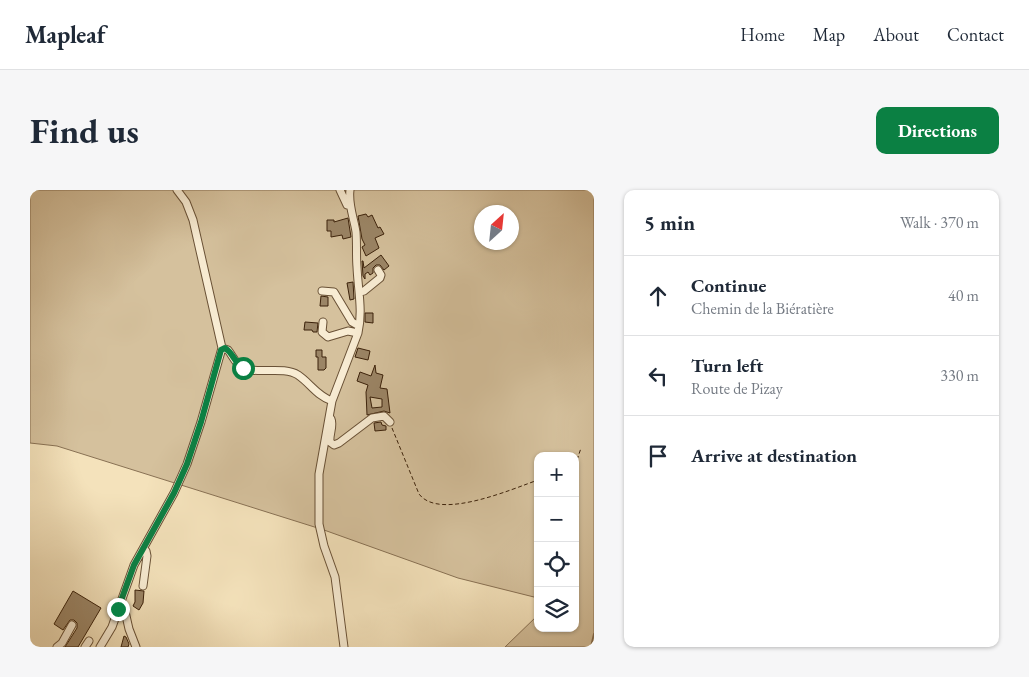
<!DOCTYPE html>
<meta charset="utf-8">
<style>
:root{--surface:#fff;--page:#f6f6f7;--text:#1f2937;--muted:#747a83;--line:#e0e1e3;--accent:#0b8043}
body{margin:0;font-family:"EB Garamond",serif;background:var(--page);color:var(--text)}
.controls{position:absolute;right:15px;bottom:15px;display:grid;overflow:hidden;border-radius:10px;box-shadow:0 1px 4px #0004}
.controls button{width:45px;height:45px;display:grid;place-items:center;padding:0;border:0;border-bottom:1px solid var(--line);background:var(--surface);color:var(--text);font:25px sans-serif}
.compass{position:absolute;left:444px;top:15px;width:45px;height:45px;border-radius:50%;background:var(--surface);box-shadow:0 1px 4px #0004;rotate:27deg}
.stop{position:absolute;width:15px;height:15px;margin:-11px;border:4px solid #0b8043;border-radius:50%;background:#fff}
.stop.end{background:#0b8043;border-color:#fff;box-shadow:0 1px 5px #0008}
.list{margin:0;padding:0;list-style:none}
h2{display:flex;justify-content:space-between;align-items:center;height:65px;margin:0;padding:0 20px;font-size:21px}
h2 small{font-size:16px;font-weight:400;color:var(--muted)}
.list li{display:grid;grid-template-columns:32px 1fr auto;gap:15px;align-items:center;box-sizing:border-box;height:80px;padding:0 20px;border-top:1px solid var(--line)}
.list b{display:block;font-size:19px;white-space:nowrap}
.list p{margin:0;font-size:16px;white-space:nowrap;color:var(--muted)}
.list em{font-size:16px;font-style:normal;color:var(--muted)}
.icon{flex:none;width:28px;height:28px;fill:none;stroke:currentColor;stroke-width:2;stroke-linecap:round;stroke-linejoin:round}
.map{position:relative;flex:none;width:564px;height:457px;overflow:hidden;border-radius:10px}
header{display:flex;align-items:center;gap:30px;box-sizing:border-box;height:70px;padding:0 25px;background:var(--surface);border-bottom:1px solid var(--line)}
header strong{font-size:24px}
nav{display:flex;gap:28px;margin-inline-start:auto;font-size:18px}
.intro{display:flex;align-items:center;justify-content:space-between;box-sizing:border-box;height:120px;padding:0 30px}
h1{margin:0;font-size:35px}
.button{padding:12px 22px;border-radius:10px;background:var(--accent);color:#fff;font-size:18px;font-weight:700}
main{display:flex;gap:30px;padding:0 30px}
aside{flex:1;background:var(--surface);border-radius:10px;box-shadow:0 1px 4px #0004}
.map>svg:first-child{display:block}
</style>
<header>
<strong>Mapleaf</strong>
<nav><a>Home</a><a>Map</a><a>About</a><a>Contact</a></nav>
</header>
<div class="intro"><h1>Find us</h1><a class="button">Directions</a></div>
<main>
<div class="map">
<svg width="564" height="457" viewBox="0 0 564 457">
<rect width="100%" height="100%" fill="#f4e2bb"/>
<filter id="stains"><feTurbulence type="fractalNoise" baseFrequency=".004" numOctaves="4"/><feColorMatrix values="0 0 0 0 .2 0 0 0 0 .09 0 0 0 0 .02 0 0 0 .5 -.17"/></filter>
<radialGradient id="worn" r=".72"><stop offset=".6" stop-color="#630" stop-opacity="0"/><stop offset="1" stop-color="#630" stop-opacity=".3"/></radialGradient>
<!-- green -->
<path fill="#d5c19d" stroke="#887154" fill-rule="evenodd" d="M0,0h564v457h-89l33,-32v13h37v-172h-37v142l-80,-20 -134,-48 -267,-84 -27,-3zM452,22h30v30h-30z"/>
<g fill="none" stroke-linecap="round" stroke-linejoin="round">
<!-- stream -->
<path stroke="#846d50" stroke-width="2" d="M561,457l3,-13"/>
</g>
<!-- building -->
<path fill="#9b8566" stroke="#3b210a" fill-rule="evenodd" d="M336,24l2,3 4,-2 6,13 2,-1 4,7 -9,4 4,10 -13,8 -4,-9 3,-2 -3,-6 -4,-23z
M318,28l3,19 -8,2 -1,-4 -11,2v-6h-4v-11h7v2z
M351,65l8,11 -5,4 -4,-5h-4l-3,3v5l-3,2 -2,-3 -3,2v5l-2,-3 -1,-15h1l1,7z
M323,92l1,17 -4,1 -3,-17z
M291,106l7,1v9h-8z
M335,123h8v10l-8,-1z
M275,132l13,1 -1,9h-4l-1,-2h-8z
M328,158l12,3 -2,9 -13,-3z
M286,160h6v7h4v11l-2,2h-6v-13h-2z
M345,175l1,8 7,2 -3,13 7,1 3,24 -6,-2 -17,4 -1,-23 2,-7 -11,-4 3,-9 11,4zM340,207l12,2v8l-10,1z
M351,232l1,3 4,1v4l-11,1 -1,-8z
M105,400l9,1 -1,12 -4,7 -6,-4 2,-4z
M43,401l28,17 -23,39h-13l12,-19v-5l-3,-3h-4l-7,10 -9,-6z
M94,446l2,1 3,7 -1,3h-7z"/>
<g fill="none" stroke-linecap="round" stroke-linejoin="round">
<defs>
<path id="minor" d="M147,0l9,12 7,18 29,128
M310,0l7,15 3,1
M292,101l12,1 18,30 7,4
M330,102l4,-1 16,-13 1,-3 -3,-5
M293,132l-1,10 6,5 20,-6 10,2
M192,158l6,2c4,5 7,12 12,16 14,10 42,-1 58,9 12,8 19,21 34,26
M301,229c3,6 -2,15 -1,23l4,3 5,-2 33,-25 12,-2 6,6
M113,396l4,-30 -1,-5 -3,-2
M91,412l3,5 5,22 7,18
M27,457l5,-4 10,-18
M55,457l4,-6
M70,457l12,-20 22,-62 40,-72 13,-29 14,-42 21,-74
M314,457l-9,-70 -11,-31 -5,-22v-50l13,-73 26,-68c5,-22 0,-43 -1,-66 -1,-11 0,-23 -1,-35 -2,-14 -8,-27 -6,-42"/>
</defs>
<!-- minor casing -->
<use href="#minor" stroke="#695136" stroke-width="9"/>
<!-- path -->
<path stroke="#3b210a" stroke-width="1" stroke-dasharray="4 2.5" stroke-linecap="butt" d="M362,238l27,66c20,27 93,-5 119,-14
M545,276l6,-18"/>
<!-- minor -->
<use href="#minor" stroke="#f8ecd3" stroke-width="7"/>
</g>
<g fill="none" stroke-linecap="round" stroke-linejoin="round">
<!-- route -->
<path stroke="#0b8043" stroke-width="6" d="M88,419l16,-44 40,-72 13,-29 14,-42 20,-72 4,-2c8,5 10,15 18,20"/>
</g>
<rect width="100%" height="100%" filter="url(#stains)"/>
<rect width="100%" height="100%" fill="url(#worn)"/>
</svg>
<div class="controls">
<button>+</button>
<button>−</button>
<button><svg class="icon" aria-label="locate" viewBox="0 0 24 24"><circle cx="12" cy="12" r="6"/><path d="M12 2v4M12 18v4M2 12h4M18 12h4"/></svg></button>
<button><svg class="icon" aria-label="layers" viewBox="0 0 24 24"><path d="M12 4l9 5-9 5-9-5zM3 14l9 5 9-5"/></svg></button>
</div>
<svg class="compass" viewBox="-18 -18 36 36"><path d="M0-13l5 13h-10z" fill="#e53935"/><path d="M0 13l5-13h-10z" fill="#747a83"/></svg>
<div class="stop" style="left:213px;top:178px"></div>
<div class="stop end" style="left:88px;top:419px"></div>
</div>
<aside>
<h2>5 min<small>Walk · 370 m</small></h2>
<ul class="list">
<li><svg class="icon" aria-label="ahead" viewBox="0 0 24 24"><path d="M12 20V5M6 11l6-6 6 6"/></svg><div><b>Continue</b><p>Chemin de la Biératière</p></div><em>40 m</em></li>
<li><svg class="icon" aria-label="left" viewBox="0 0 24 24"><path d="M17 20v-9H6M10 6l-5 5 5 5"/></svg><div><b>Turn left</b><p>Route de Pizay</p></div><em>330 m</em></li>
<li><svg class="icon" aria-label="arrive" viewBox="0 0 24 24"><path d="M6 21V4h12l-3 4 3 4H6"/></svg><div><b>Arrive at destination</b></div></li>
</ul>
</aside>
</main>
